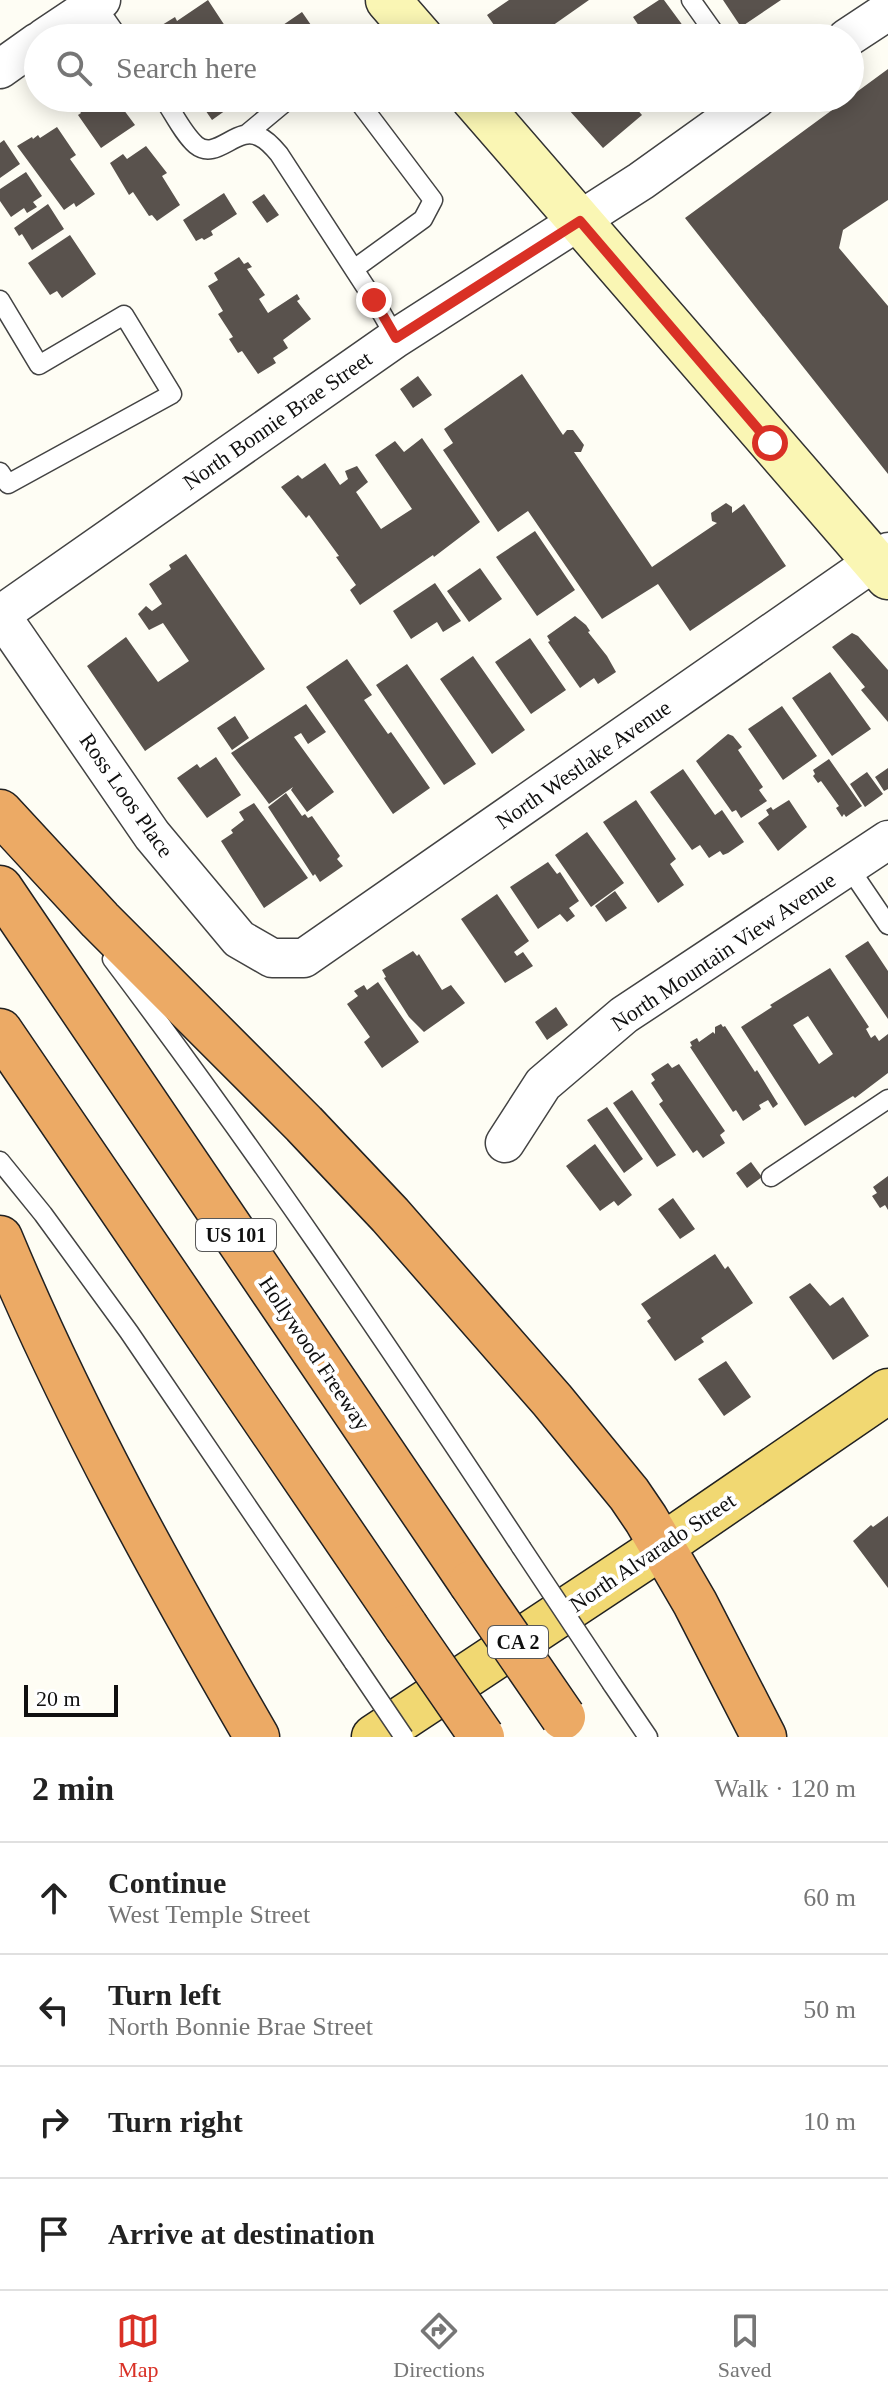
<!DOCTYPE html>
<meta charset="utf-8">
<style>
:root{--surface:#fff;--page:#f6f6f6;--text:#222;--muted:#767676;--line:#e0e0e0;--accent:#d93025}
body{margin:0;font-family:Georgia,serif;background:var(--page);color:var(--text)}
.scale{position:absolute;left:24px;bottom:20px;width:94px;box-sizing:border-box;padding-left:8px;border:4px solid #101010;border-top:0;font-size:22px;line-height:28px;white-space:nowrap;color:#101010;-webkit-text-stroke:6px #fff;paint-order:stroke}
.stop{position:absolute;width:24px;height:24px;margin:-18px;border:6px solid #d93025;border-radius:50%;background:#fff}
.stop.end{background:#d93025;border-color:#fff;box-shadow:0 2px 8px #0008}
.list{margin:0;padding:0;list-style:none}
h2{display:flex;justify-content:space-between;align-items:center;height:104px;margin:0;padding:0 32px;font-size:34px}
h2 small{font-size:26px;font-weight:400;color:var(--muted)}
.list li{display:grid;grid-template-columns:52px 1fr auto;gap:24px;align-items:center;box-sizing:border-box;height:112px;padding:0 32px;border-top:2px solid var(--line)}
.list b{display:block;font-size:30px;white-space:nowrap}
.list p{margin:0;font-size:26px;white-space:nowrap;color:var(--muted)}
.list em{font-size:26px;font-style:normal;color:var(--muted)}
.icon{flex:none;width:44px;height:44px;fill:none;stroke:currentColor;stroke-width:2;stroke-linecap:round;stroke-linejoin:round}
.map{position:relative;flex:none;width:888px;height:1737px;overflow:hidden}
.search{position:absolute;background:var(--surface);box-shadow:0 4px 20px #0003;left:24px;right:24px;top:24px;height:88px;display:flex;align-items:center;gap:20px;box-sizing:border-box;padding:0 28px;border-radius:44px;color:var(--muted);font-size:30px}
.sheet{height:552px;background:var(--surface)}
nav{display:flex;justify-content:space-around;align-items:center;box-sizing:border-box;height:112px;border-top:2px solid var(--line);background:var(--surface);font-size:22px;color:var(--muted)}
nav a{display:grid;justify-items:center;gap:4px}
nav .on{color:var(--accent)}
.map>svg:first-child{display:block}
</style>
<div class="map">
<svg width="888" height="1737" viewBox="0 0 888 1737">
<rect width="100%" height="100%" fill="#fefdf4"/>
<!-- building -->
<path fill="#59524d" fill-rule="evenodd" d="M208,0l19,29 -13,9h-43l-9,-13 13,-8 2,4z
M509,0h80l-47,33 2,3 -3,2h-38l-16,-23z
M659,0h5l28,38h-45l-14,-21z
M723,0h58l-40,27z
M302,12l18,26h-40l8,-5 -5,-8z
M888,69v131l-45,30 -4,18 49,58v168l-203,-256z
M91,98h24l20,27 -34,23 -23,-33 3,-2 -4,-6z
M197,98h46l-31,22z
M583,98h44l15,17 -39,33 -34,-38z
M57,127l19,28 -6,4 25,35 -19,13 -2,-4 -10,7 -47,-64 15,-9 1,2 5,-4 2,3z
M4,140l16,24 -20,14v-35z
M146,146l21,27 -5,3 18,29 -23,16 -5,-6 -3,1 -16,-24 -4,3 -19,-32 13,-9 4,5z
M26,172l16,24 -9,6 4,5 -10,6 -3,-5 -13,9 -11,-16v-12z
M224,193l13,21 -26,17 2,4 -9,5 -2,-2 -6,3 -13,-21z
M264,194l15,21 -12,8 -15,-21z
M48,204l16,25 -32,21 -10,-16 -3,2 -5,-8z
M70,235l26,39 -34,24 -5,-7 -7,4 -22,-32z
M239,257l5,7 4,-2 4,5 -5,2 18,26 -6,4 9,14 29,-19 3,5 -3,2 14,18 -28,21 5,8 -15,10 3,5 -18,11 -16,-23 -4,2 -9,-14 4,-2 -15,-23 5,-3 -15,-25 10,-6 -4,-7z
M522,374l41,61 4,-5h6l11,15 -3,7h-7l78,115 65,-44 -5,-2 -1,-8 15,-10 6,4v6l12,-9 42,62 -96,65 -32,-47 -56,35 -74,-108 -30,21 -55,-82 10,-7 -9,-14z
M418,376l14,19 -19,13 -13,-19z
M422,438l58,84 -46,35 -1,-2 -73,50 -10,-15 6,-5 -20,-28 3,-1 -30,-41 -3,3 -25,-31 17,-12 4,4 23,-16 15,22 8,-6 -3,-8 12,-5 11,16 -12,10 25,37 31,-20 -37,-54 20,-14 9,11z
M535,531l40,59 -38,26 -41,-59z
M186,554l79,115 -120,82 -58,-85 39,-29 32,45 31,-21 -26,-38 -14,7 -11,-16 8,-8 6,5 10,-7 -13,-20 22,-15 -2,-4z
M480,568l22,31 -33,23 -22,-31z
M435,583l26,38 -18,11 -6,-10 -26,17 -18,-28z
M575,616l11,9 4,6 -2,1 19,24 9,16 -18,12 -4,-6 -14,10 -32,-46 2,-1 -3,-5z
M852,633l6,3 30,34v52l-27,-32 4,-3 -33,-40z
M530,638l36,52 -35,24 -36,-52z
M473,656l52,74 -33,24 -52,-75z
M347,659l25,36 -8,5 24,34 3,-2 39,56 -37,26 -87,-127z
M407,664l69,100 -32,21 -68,-100z
M830,672l41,57 -39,27 -40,-58z
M306,704l20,28 -18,12 -7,-11 -7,4 40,55 -27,20 -16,-22 2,-3 -24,17 -38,-51z
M782,706l35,50 -34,24 -35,-51z
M235,716l14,22 -17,12 -15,-22z
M728,734l5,2 9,11 -4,3 25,37 -4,3 8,11 -26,17 -5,-8 -4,2 -36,-51z
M216,757l25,38 -34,23 -30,-40 20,-14 3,4z
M829,759l33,47 -16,11 -2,-3 -2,3 -6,-9 3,-2 -18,-25 -3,2 -5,-7 2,-2 -2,-4z
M888,768v21l-4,2 -9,-14z
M683,769l32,46 7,-5 22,32 -16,11 -5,2 -3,-4 -11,7 -9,-13 -8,5 -42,-58z
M867,772l16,22 -18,13 -15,-23z
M286,793l16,23 3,-2 3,4 4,-2 28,40 -3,3 6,7 -23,16 -5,-8 -2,2 -45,-69z
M636,800l40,59 -6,5 14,21 -26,18 -55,-81z
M789,800l18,27 -29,24 -20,-28 11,-8 -3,-5 5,-3 2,3z
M254,803l54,75 -44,30 -43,-67 12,-8 -2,-3 13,-10 -5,-8z
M587,832l37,51 -33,24 -36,-52z
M548,862l9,12 3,-2 19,29 -10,7 6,8 -8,6 -7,-8 -22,15 -28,-42z
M615,891l12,17 -21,14 -11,-16z
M497,894l32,47 -15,11 3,4 6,-4 10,14 -28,17 -44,-64z
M868,941l20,30v48l-43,-63z
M413,951l4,5 2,-2 23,36 9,-5 14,18 -41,29 -15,-15 -25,-39 2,-1 -4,-7z
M830,968l39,59 -3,2 5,9 4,-3 4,6 9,-7v39l-33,25 -2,-2 -48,30 -64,-99 31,-20 -2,-2zM808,1016l25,38 -14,10 -26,-39z
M378,982l41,60 -37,26 -18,-26 6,-5 -23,-33 11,-8 -4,-5 10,-6 3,5z
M556,1007l12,18 -21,15 -12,-18z
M721,1024l2,3 2,-1 30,46 2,-2 21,34 -5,4 -5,-8 -9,5 2,4 -18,12 -7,-11 -3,2 -43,-65 2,-1 -2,-4 7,-4 2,4 14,-10 2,2v-7z
M668,1063l4,5 7,-4 46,67 -5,4 5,8 -22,15 -6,-8 -4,3 -34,-49 4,-3 -12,-18 4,-3 -4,-6z
M632,1090l44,65 -19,12 -44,-64z
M607,1107l36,52 -19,14 -37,-53z
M595,1144l37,51 -14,11 -4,-5 -14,10 -34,-45z
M751,1162l11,15 -15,11 -11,-15z
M888,1176v34l-3,-5 -5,3 -8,-12 5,-3 -4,-6z
M673,1198l22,31 -15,10 -22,-30z
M715,1254l10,15 3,-3 25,37 -52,35 3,4 -29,19 -28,-40 4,-3 -10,-14z
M810,1283l20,23 13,-9 26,39 -36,24 -44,-63z
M726,1361l25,36 -27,19 -26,-37z
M888,1516v72l-35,-47 18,-16 2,2z"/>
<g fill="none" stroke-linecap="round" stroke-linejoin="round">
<defs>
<path id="service" d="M691,0l27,38
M95,4l24,34
M163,98c10,14 20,36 33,47 21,17 41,-21 64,-8 7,3 14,11 19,17l95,146 22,38
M248,133l42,-35
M354,269l69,-50 10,-19 -77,-102
M0,300l39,65 85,-50 48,79 -164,90 -8,-12
M848,866l40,59
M112,959c144,191 278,389 409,588
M0,1161l43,53 86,118 225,331
M771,1177l117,-78
M612,1684l36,53"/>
<path id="minor" d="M44,38l57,-38
M847,38l41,-27
M0,69l38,-27
M0,614l152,221 87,104 33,19h32l584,-406
M0,615l396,-277 245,-157 116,-83
M505,1143l38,-59 81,-69 264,-175"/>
<path id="secondary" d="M388,0l33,38
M473,98l415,479"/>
<path id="primary" d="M374,1737l272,-180 242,-166"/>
<path id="motorway" d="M0,812l100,108 204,204 86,91 162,185 77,94 17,25 49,84 69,134
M0,888l471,695
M0,1031l406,596
M0,1238c72,173 163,337 257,499"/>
</defs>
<!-- service casing -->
<use href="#service" stroke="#434343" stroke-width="21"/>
<!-- minor casing -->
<use href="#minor" stroke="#434343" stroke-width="41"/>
<!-- secondary casing -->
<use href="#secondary" stroke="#323232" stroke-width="47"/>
<!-- primary casing -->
<use href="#primary" stroke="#212121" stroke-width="47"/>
<!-- motorway casing -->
<use href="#motorway" stroke="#212121" stroke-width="47"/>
<!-- service -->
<use href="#service" stroke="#fff" stroke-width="18"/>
<!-- minor -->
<use href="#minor" stroke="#fff" stroke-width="38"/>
<!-- secondary -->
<use href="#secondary" stroke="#faf6b4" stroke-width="44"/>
<!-- primary -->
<use href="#primary" stroke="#f1d872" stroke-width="44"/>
<!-- motorway -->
<use href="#motorway" stroke="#ecaa65" stroke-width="44"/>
<defs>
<path id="service-bridge" d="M521,1547l91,137
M354,1663l50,74"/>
<path id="motorway-bridge" d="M471,1583l92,134
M406,1627l76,110"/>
</defs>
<!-- service-bridge casing -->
<use href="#service-bridge" stroke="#434343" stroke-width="21" stroke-linecap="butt"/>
<!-- motorway-bridge casing -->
<use href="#motorway-bridge" stroke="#212121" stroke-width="47" stroke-linecap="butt"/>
<!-- service-bridge -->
<use href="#service-bridge" stroke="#fff" stroke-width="18"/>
<!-- motorway-bridge -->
<use href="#motorway-bridge" stroke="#ecaa65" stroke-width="44"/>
</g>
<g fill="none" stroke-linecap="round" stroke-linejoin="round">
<!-- route -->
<path stroke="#d93025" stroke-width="10" d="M374,300l22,38 184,-117 190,222"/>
</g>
<g text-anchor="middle" stroke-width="8" stroke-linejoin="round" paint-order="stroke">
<!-- shield labels -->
<g fill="#fff" stroke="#585858" stroke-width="2">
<rect x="196" y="1219" width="80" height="32" rx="6"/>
<rect x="488" y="1626" width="60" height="32" rx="6"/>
</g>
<g font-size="20" font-weight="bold" fill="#101010">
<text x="236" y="1242">US 101</text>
<text x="518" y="1649">CA 2</text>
</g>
<!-- street labels -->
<g font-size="22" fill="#101010" stroke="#fff">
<text transform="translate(277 420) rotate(-35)" y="8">North Bonnie Brae Street</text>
<text transform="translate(583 764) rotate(-35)" y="8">North Westlake Avenue</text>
<text transform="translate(127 795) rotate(55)" y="8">Ross Loos Place</text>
<text transform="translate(723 951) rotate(-34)" y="8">North Mountain View Avenue</text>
<text transform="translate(315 1353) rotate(56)" y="8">Hollywood Freeway</text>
<text transform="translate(652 1552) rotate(-34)" y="8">North Alvarado Street</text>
</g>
</g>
</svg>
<div class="scale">20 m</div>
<div class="stop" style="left:770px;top:443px"></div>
<div class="stop end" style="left:374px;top:300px"></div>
<div class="search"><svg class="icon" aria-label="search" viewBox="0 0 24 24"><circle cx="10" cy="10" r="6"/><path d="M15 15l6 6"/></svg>Search here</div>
</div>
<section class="sheet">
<h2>2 min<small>Walk · 120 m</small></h2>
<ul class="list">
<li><svg class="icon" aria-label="ahead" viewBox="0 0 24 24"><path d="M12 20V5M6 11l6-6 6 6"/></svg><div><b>Continue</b><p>West Temple Street</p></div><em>60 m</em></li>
<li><svg class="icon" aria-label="left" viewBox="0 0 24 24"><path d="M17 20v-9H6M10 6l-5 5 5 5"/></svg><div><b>Turn left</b><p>North Bonnie Brae Street</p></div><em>50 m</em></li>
<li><svg class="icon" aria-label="right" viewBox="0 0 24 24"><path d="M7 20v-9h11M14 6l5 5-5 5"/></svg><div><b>Turn right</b></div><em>10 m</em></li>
<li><svg class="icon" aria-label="arrive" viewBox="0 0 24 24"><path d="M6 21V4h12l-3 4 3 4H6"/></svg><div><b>Arrive at destination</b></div></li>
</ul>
</section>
<nav>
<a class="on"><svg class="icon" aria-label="map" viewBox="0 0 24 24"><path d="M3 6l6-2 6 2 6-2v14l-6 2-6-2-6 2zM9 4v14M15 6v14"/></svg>Map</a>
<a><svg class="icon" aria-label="directions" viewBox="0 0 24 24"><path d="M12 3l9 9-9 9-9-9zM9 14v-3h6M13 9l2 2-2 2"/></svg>Directions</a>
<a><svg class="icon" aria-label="saved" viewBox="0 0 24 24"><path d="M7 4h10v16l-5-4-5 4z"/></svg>Saved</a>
</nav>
